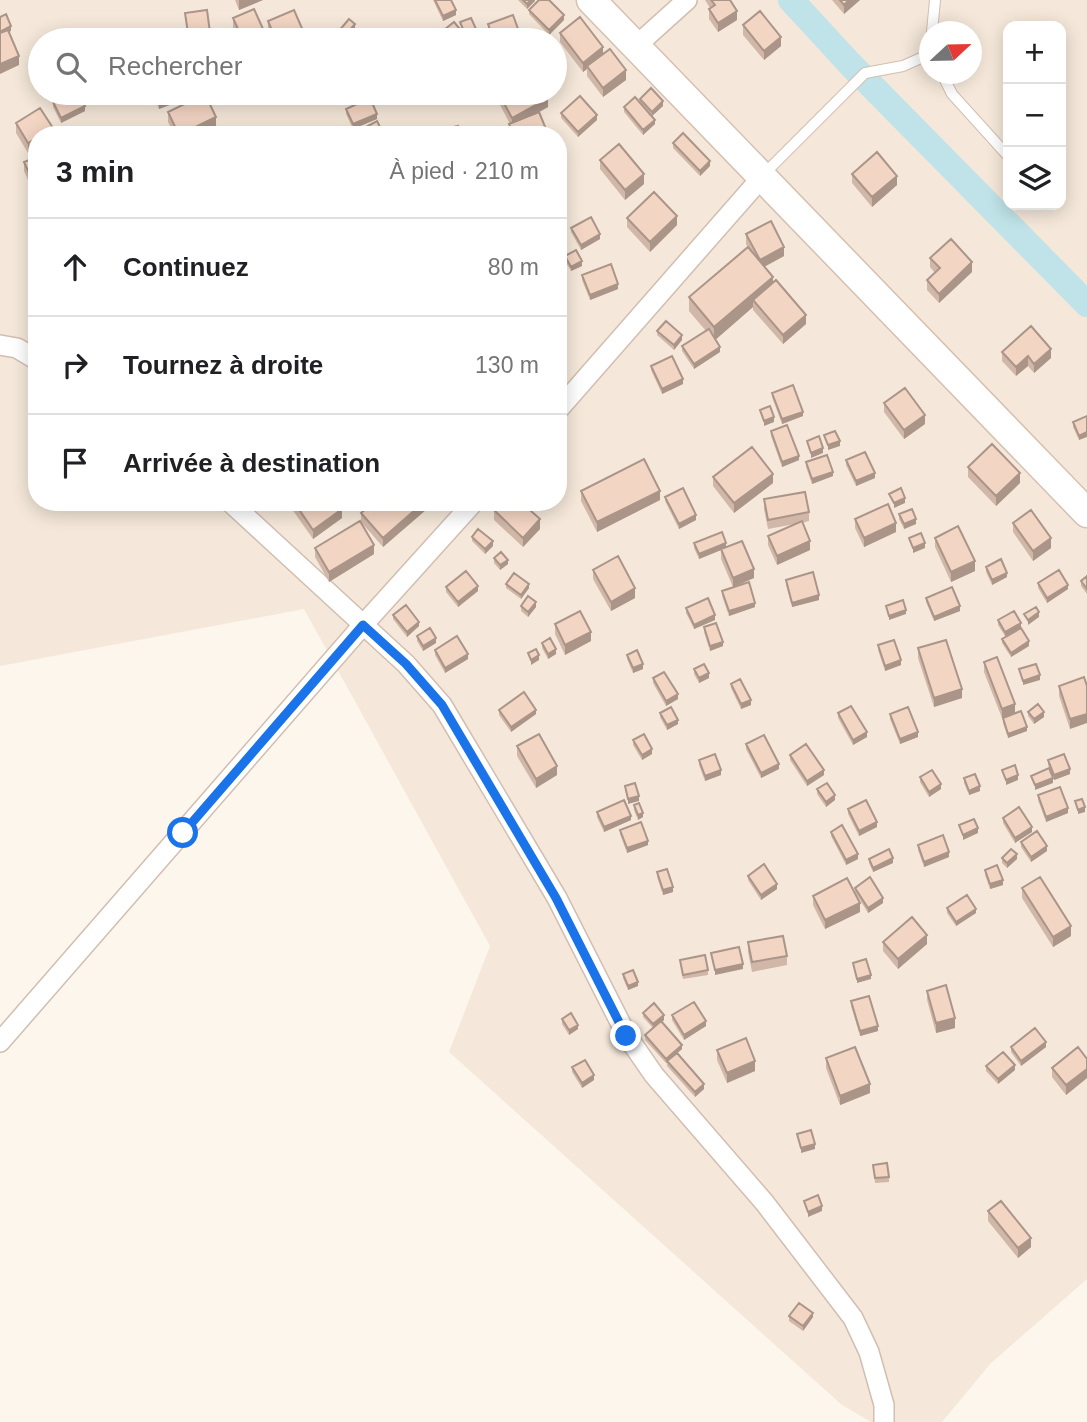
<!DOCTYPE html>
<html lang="fr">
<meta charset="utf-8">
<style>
:root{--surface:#fff;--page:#f6f6f6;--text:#202124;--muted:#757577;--line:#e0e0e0}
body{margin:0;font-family:Arial,sans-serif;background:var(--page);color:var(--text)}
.controls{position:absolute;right:21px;top:21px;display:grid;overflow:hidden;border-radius:14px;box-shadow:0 4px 18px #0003}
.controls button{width:63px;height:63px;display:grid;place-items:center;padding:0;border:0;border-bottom:2px solid var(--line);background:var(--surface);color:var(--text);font:35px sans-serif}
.compass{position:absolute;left:919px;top:21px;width:63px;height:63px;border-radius:50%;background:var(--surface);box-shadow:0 4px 18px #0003;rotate:68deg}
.stop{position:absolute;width:21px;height:21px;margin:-16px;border:5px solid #1a73e8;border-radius:50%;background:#fff}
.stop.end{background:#1a73e8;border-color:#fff;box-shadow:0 2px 7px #0008}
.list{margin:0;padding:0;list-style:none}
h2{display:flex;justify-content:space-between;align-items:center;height:91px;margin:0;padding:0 28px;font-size:30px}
h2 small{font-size:23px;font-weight:400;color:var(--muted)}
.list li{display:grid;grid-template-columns:46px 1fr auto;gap:21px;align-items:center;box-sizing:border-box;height:98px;padding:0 28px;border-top:2px solid var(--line)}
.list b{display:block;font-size:26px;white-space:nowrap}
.list em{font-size:23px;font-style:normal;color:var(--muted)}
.icon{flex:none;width:38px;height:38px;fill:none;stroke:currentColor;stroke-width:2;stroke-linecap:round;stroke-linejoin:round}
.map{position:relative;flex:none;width:1087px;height:1422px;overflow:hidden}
.search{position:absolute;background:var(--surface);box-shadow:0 4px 18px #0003;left:28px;top:28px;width:539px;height:77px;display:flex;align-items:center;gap:18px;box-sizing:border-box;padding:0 24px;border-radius:38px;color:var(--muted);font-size:26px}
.panel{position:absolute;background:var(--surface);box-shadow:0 4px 18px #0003;left:28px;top:126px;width:539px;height:385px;border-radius:28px}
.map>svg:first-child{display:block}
</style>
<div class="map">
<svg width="1087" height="1422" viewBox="0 0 1087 1422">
<rect width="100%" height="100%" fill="#fdf6ec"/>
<!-- residential -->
<path fill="#f5e8da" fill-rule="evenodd" d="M0,0h1087v1279l-96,84 -49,59h-71l-29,-17 -393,-353 41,-106 -186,-337 -304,57zM1008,26h53v179h-53zM930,32h42v42h-42zM40,40h515v53h-515zM37,135h521v367h-521z"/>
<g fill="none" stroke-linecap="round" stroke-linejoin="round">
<!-- canal -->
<path stroke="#bfe3e8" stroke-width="26" d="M791,0l59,64 237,240"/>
<defs>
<path id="lane" d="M932,32l3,-32
M942,74l10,20 56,62
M762,176l103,-103 38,-7 27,-12"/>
<path id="street" d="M636,46l51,-46
M0,345l17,3 20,12
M558,410l204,-233
M230,502l176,162 36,41 115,193 70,138 27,39 110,127 89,116 16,34 15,53v17
M0,1042l363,-417 111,-123"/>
<path id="secondary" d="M591,0l496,513"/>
</defs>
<!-- lane casing -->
<use href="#lane" stroke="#d1beb0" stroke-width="12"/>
<!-- street casing -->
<use href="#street" stroke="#d1beb0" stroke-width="22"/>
<!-- secondary casing -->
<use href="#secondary" stroke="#d6c0b0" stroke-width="31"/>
<!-- lane -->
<use href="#lane" stroke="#fff" stroke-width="10"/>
<!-- street -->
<use href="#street" stroke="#fff" stroke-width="19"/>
<!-- secondary -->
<use href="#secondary" stroke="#fff" stroke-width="28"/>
</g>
<!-- wall -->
<path fill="#d1b7a8" d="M235,0h28l-24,10z
M433,0h18l5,15 -13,6z
M518,0h17v1l-8,8z
M705,0h25l7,20 -19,12 -9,-13v-10l1,-1z
M832,0h28l-16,14z
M529,10l35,10 -15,15 -20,-21z
M185,13l26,27h-23z
M233,18l35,22h-29l-6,-12z
M268,21l36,19h-32l-4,-9z
M488,24l34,16h-31l-3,-7z
M743,25l38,21 -17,14 -21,-25z
M355,28l-10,12h-3l-4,-3v-5z
M560,33l43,21 23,26 -23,17 -16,-21v-7l-4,3 -23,-30z
M154,93h15l3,11 -13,5 -5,-13z
M373,93h28l-21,12z
M499,94l49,13 -9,5 9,23h-38v-11l-11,-21z
M640,99l23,7 -11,10 3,8 -12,11 -19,-23v-5l16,-4z
M53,102l32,9 -24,12 -8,-16z
M346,109l31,10 -24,10 -7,-15z
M168,112l48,15 -17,8h-24l-7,-13z
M561,113l36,7 -19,17 -17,-19z
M16,123l37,12 -25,18 -12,-20z
M673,143l37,23 -10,10 -27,-28z
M37,157l-2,38 -11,-24v-9z
M600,160l44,24 -19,16 -25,-31z
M852,174l45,11 -25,22 -20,-24z
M627,218l50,7 -27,27 -23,-25z
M571,228l29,11 -19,11 -10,-18z
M746,234l38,22 -20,11 9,16 33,41 -23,20 -30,-34v-3l-38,33 5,12 -26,17 -12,-18v-5l24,-15 -17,-20v-14l60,-48 -3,-5z
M565,256l17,10 -11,5 -6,-10z
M930,258l42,14 -33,31 -12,-13v-10l8,-7 -5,-6z
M582,275l36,14 -28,11 -8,-20z
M657,331l25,9 -8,10 -17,-15z
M1002,352l49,6 -17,15 -6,-7 -12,10 -14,-15z
M651,366l32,18 -21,10 -11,-24z
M772,393l31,23 -21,8 -10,-27z
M884,403l41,21 -21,15 -20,-27z
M1087,416l-8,24 -6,-13v-5z
M771,431l28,29 -17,7 -11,-31z
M846,460l29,18 -19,8 -10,-21z
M806,462l27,14 -21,8 -6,-17z
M968,467l52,16 -24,23 -28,-29z
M713,477l60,6 -39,30 -21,-27z
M581,491l79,9 -63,32 -16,-31z
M665,497l31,23 -17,9 -14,-28z
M764,499l45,13v9l-7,2 8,27 -33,15 -9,-20v-9l27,-12 -27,5 -4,-20z
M287,502h50l5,16 -29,21z
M427,502v7l-44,38 -22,-25v-9z
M494,510l46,19 -17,18 -29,-27z
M899,514l17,10 -12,5 -5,-10z
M855,519l41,13 -32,15 -9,-19z
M1013,523l38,25 -18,13 -20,-29z
M472,537l21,9 -8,8 -13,-13z
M935,538l40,33 -24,11 -16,-35z
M694,543l32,4 28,31 -21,9 -12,-28v-9l-22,9 -5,-11z
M315,548l59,6 -45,28 -14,-25z
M494,558l14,6 -8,6 -6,-7z
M986,567l21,10 -15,8 -6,-13z
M593,570l42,28 -24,13 -18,-32z
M1087,576v18l-6,-8v-5z
M786,580l33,20 -27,7 -6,-22z
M1038,583l30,6 -21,14 -9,-15z
M506,584l23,4 -8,11 -15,-11z
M446,587l32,4 -20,16 -12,-15z
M722,591l33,16 -26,9 -7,-20z
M926,598l34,13 -26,10 -8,-19z
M521,606l15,1 -8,10 -7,-6z
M686,608l29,12 -21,9 -8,-16z
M393,615l26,11 -12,11 -14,-18z
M998,620l23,8 -16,8 -7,-11z
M555,624l36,17 -26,14 -10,-21z
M704,627l19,19 -13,5 -6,-19z
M417,636l19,7 -13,8 -6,-10z
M1002,639l27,7 -18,11 -9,-14z
M542,643l14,11 -8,5 -6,-11z
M878,645l23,20 -16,6 -7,-21z
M918,648l44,50 -28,9 -16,-49z
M435,650l33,9 -23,14 -10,-18z
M627,655l16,14 -10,4 -6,-14z
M984,662l31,51 -13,5 -18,-46z
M694,669l15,9 -10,5 -5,-9z
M653,678l25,21 -12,7 -13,-23z
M731,684l20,21 -10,4 -10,-21z
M1059,686h28l-17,43 -11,-33z
M499,710l37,4 -25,18 -12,-17z
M1028,712l16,5 -10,7 -6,-8z
M660,713l18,11 -11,6 -7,-13z
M838,713l29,24 -14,8 -15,-27z
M890,714l28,23 -18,7 -10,-25z
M1003,718l24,13 -19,7 -5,-15z
M633,740l19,14 -10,6 -9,-15z
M746,744l33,25 -18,9 -15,-29z
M517,746l40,29 -21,13 -19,-32z
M790,755l34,20 -17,11 -17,-26z
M699,760l22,15 -16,6 -6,-16z
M1048,760l22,14 -16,6 -6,-15z
M920,777l21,12 -12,8 -9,-15z
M964,778l16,13 -11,4 -5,-12z
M817,789l18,11 -9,7 -9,-13z
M1038,795l30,18 -22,9 -8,-22z
M634,805l9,12 -5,3 -4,-10z
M848,809l29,18 -18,9 -11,-22z
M597,812l34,8 -27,12 -7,-15z
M1003,818l29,14 -17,11 -12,-20z
M620,830l28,15 -21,8 -7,-19z
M831,832l27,27 -12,6 -15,-29z
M1021,842l26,9 -16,11 -10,-15z
M918,845l31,12 -25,10 -6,-17z
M1002,858l15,1 -10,9 -5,-5z
M869,859l24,4 -20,9 -4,-9z
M985,870l18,15 -13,4 -5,-14z
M657,872l16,20 -10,3 -6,-18z
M748,876l29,13 -16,11 -13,-20z
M855,888l28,15 -15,10 -13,-21z
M1022,888l49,48 -18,11 -31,-49z
M813,896l47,16 -35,17 -12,-24z
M947,908l29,5 -20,13 -9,-13z
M748,942l39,14v9l-35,7 -4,-20z
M883,942l44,2 -29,25 -15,-18z
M680,960l28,10v5l-25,4z
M623,974l15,12 -10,4 -5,-12z
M927,991l28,37 -19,5 -9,-33z
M851,1001l27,30 -18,5 -9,-30z
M643,1013l21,7 -2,2 20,27 -5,4 27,36 -9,8 -28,-31v-4l-1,1 -21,-23v-5l8,-7 -10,-11z
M672,1015l34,11 -22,14 -12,-20z
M562,1019l16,10 -9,6 -7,-11z
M1011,1047h35l-25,19 -10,-14z
M717,1050l38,21 -28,12 -10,-23z
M826,1058l44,35 -30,12 -14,-37z
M1087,1059v19l-21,17 -14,-18v-9z
M986,1066l29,4 -17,14 -12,-13z
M572,1067l22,13 -12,8 -10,-16z
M873,1165l16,12v5l-14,1z
M988,1211l43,36 -13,11 -30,-37z
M789,1316l24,1 -10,14 -14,-10z"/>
<!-- shaded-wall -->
<path fill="#aa9588" d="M239,0h24l-24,10z
M531,0h4v1l-8,8v-5z
M849,0h11l-16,14v-9z
M456,10v5l-13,6v-5z
M737,11v9l-19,12v-9z
M564,15v5l-15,15v-5z
M355,24v4l-10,12h-1v-3z
M11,26v5l-11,5v-4z
M476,29v5l-11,4v-4z
M304,33v7h-18z
M781,37v9l-17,14v-9z
M603,47v9l-16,10v3l-4,3v-9z
M19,56v9l-19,9v-10z
M561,57v5l-6,5v-4z
M626,70v10l-23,17v-9z
M386,93h15l-21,12v-9z
M548,98v9l-36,20v-9z
M172,99v5l-13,5v-5z
M663,101v5l-11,10v-4z
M85,106v5l-24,12v-5z
M377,114v5l-24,10v-5z
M597,115v5l-19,17v-5z
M216,117v10l-17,8h-20z
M655,120v4l-12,11v-5z
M53,128v7h-11z
M37,138v10l-9,5v-10z
M710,161v5l-10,10v-5z
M644,174v10l-19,16v-10z
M897,176v9l-25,22v-10z
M562,177v10l-4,1v-9z
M677,216v9l-27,27v-10z
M600,234v5l-19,11v-5z
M784,247v9l-24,13v-9z
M582,261v5l-11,5v-4z
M972,262v10l-33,31v-9z
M773,277v13l-20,10v7l-39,34v-14z
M618,284v5l-28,11v-5z
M806,315v9l-23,20v-9z
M560,323v9l-2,2v-10z
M682,335v5l-8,10v-5z
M720,347v5l-26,17v-5z
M1051,349v9l-17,15v-9z
M1028,356v10l-12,10v-9z
M683,379v5l-21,10v-5z
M803,412v4l-21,8v-5z
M925,415v9l-21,15v-9z
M774,417v5l-10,4v-5z
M1087,432v5l-8,3v-4z
M840,441v5l-12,4v-5z
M823,448v5l-12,5v-5z
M799,456v4l-17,7v-5z
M833,472v4l-21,8v-5z
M875,473v5l-19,8v-5z
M1020,473v10l-24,23v-10z
M773,474v9l-39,30v-10z
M660,491v9l-63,32v-10z
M905,498v5l-11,5v-5z
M424,502h3v7l-44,38v-9z
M342,509v9l-29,21v-9z
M696,515v5l-17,9v-5z
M540,519v10l-17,18v-9z
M916,519v5l-12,5v-5z
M896,523v9l-32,15v-9z
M1051,538v10l-18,13v-10z
M493,541v5l-8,8v-5z
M810,541v9l-33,15v-9z
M726,543v5l-27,11v-5z
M925,543v5l-12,5v-5z
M374,545v9l-45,28v-10z
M508,560v4l-8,6v-5z
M975,561v10l-24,11v-10z
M754,569v9l-21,9v-9z
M1007,573v4l-15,8v-5z
M529,584v4l-8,11v-4z
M1068,585v4l-21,14v-5z
M478,586v5l-20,16v-5z
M635,588v10l-24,13v-9z
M819,595v5l-27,7v-4z
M536,602v5l-8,10v-5z
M755,603v4l-26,9v-5z
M960,606v5l-26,10v-4z
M906,610v4l-17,6v-4z
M1039,612v5l-11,8v-5z
M715,615v5l-21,9v-4z
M419,622v4l-12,11v-5z
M1021,623v5l-16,8v-4z
M591,632v9l-26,14v-10z
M436,638v5l-13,8v-5z
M1029,641v5l-18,11v-4z
M723,642v4l-13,5v-5z
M556,649v5l-8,5v-5z
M468,654v5l-23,14v-5z
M539,655v5l-8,5v-5z
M901,660v5l-16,6v-5z
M643,664v5l-10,4v-5z
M709,673v5l-10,5v-5z
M1040,675v5l-17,5v-4z
M962,689v9l-28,9v-9z
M678,694v5l-12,7v-5z
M751,700v5l-10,4v-5z
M1015,704v9l-13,5v-9z
M536,710v4l-25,18v-5z
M1044,712v5l-10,7v-5z
M1087,714v9l-17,6v-10z
M678,720v4l-11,6v-5z
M1027,727v4l-19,7v-4z
M867,732v5l-14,8v-5z
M918,732v5l-18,7v-5z
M652,749v5l-10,6v-5z
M779,764v5l-18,9v-5z
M557,766v9l-21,13v-9z
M1070,769v5l-16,6v-5z
M721,770v5l-16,6v-5z
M824,770v5l-17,11v-5z
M1018,775v5l-12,5v-5z
M1053,778v5l-18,7v-5z
M941,784v5l-12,8v-5z
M980,786v5l-11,4v-4z
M835,795v5l-9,7v-5z
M639,796v5l-11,3v-5z
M1085,807v5l-7,2v-4z
M1068,808v5l-22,9v-5z
M643,813v4l-5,3v-5z
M631,816v4l-27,12v-5z
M877,822v5l-18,9v-5z
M1032,827v5l-17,11v-5z
M978,828v5l-15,7v-5z
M648,841v4l-21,8v-5z
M1047,846v5l-16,11v-5z
M949,852v5l-25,10v-5z
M858,854v5l-12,6v-5z
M1017,854v5l-10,9v-5z
M893,858v5l-20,9v-4z
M1003,880v5l-13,4v-5z
M777,884v5l-16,11v-5z
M673,887v5l-10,3v-5z
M883,898v5l-15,10v-5z
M860,903v9l-35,17v-9z
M976,909v4l-20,13v-4z
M1071,926v10l-18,11v-10z
M927,935v9l-29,25v-10z
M743,964v5l-28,6v-5z
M871,975v4l-14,4v-4z
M638,982v4l-10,4v-4z
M664,1015v5l-11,9v-5z
M955,1018v10l-19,5v-10z
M706,1021v5l-22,14v-5z
M578,1025v4l-9,6v-5z
M878,1026v5l-18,5v-5z
M1046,1042v5l-25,19v-5z
M682,1045v4l-16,14v-4z
M755,1061v10l-28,12v-10z
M1015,1065v5l-17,14v-5z
M1087,1069v9l-21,17v-10z
M594,1075v5l-12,8v-5z
M704,1084v5l-9,8v-5z
M870,1084v9l-30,12v-9z
M815,1144v5l-14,4v-5z
M822,1206v5l-14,6v-5z
M1031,1238v9l-13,11v-10z
M813,1313v4l-10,14v-5z"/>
<!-- building -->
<path fill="#f3d5c3" stroke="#aa9588" stroke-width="2" d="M435,0h16l5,10 -13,6z
M523,0h8l-4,4z
M539,0h10l15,15 -15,15 -20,-20z
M711,0h19l7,11 -19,12 -9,-14 6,-4z
M840,0h9l-5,5z
M254,9l14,31h-25l-10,-22z
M207,10l4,30h-22l-4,-27z
M294,10l10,23 -18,7h-10l-8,-19z
M760,11l21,26 -17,14 -21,-26z
M6,14l5,12 -11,6v-15z
M513,15l9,25h-28l-6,-16z
M580,17l23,30 -20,16 -23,-30z
M471,18l5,11 -11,5 -5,-12z
M349,19l6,5 -11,13 -6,-5z
M454,22l15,18h-33l-2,-2z
M8,30l11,26 -19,8v-31z
M115,36l2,4h-11z
M544,36l4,4h-8z
M555,49l6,8 -6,6z
M610,49l16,21 -23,18 -16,-22z
M651,88l12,13 -11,11 -12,-13z
M72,93h6l7,13 -24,12 -8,-16z
M154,93h15l3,6 -13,5z
M501,93h45l2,5 -36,20 -13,-24z
M205,94l11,23 -37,18 -11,-23z
M580,96l17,19 -19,17 -17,-19z
M635,97l20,23 -12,10 -19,-23z
M370,98l7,16 -24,10 -7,-15z
M40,108l13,20 -11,7h-5v3l-9,5 -12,-20z
M539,112l9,22 -34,1 -5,-11z
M377,121l7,14h-17l-3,-7z
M458,126l2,9h-28l-1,-3z
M154,129l3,6h-16z
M407,131l1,4h-10z
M683,133l27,28 -10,10 -27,-28z
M619,144l25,30 -19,16 -25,-30z
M877,152l20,24 -25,21 -20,-23z
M37,157v28l-2,1 -11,-24z
M558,168l4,9 -4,2z
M654,192l23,24 -27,26 -23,-24z
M591,217l9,17 -19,11 -10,-17z
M771,221l13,26 -24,13 -14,-26z
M951,239l21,23 -33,32 -12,-14 13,-12 -10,-10z
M748,247l25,30 -59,50 -25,-30z
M576,250l6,11 -11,6 -6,-11z
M611,264l7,20 -28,11 -8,-20z
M776,280l30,35 -23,20 -30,-35z
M666,321l16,14 -8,10 -17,-14z
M1031,326l20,23 -17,15 -6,-8 -12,11 -14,-15z
M709,329l11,18 -26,17 -12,-18z
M672,356l11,23 -21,10 -11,-23z
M793,385l10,27 -21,7 -10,-26z
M905,388l20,27 -21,15 -20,-27z
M770,406l4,11 -10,4 -4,-11z
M1087,416v16l-8,4 -6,-14z
M787,425l12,31 -17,6 -11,-31z
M835,431l5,10 -12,4 -4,-10z
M819,436l4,12 -12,5 -4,-12z
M992,444l28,29 -24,23 -28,-29z
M752,447l21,27 -39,29 -21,-26z
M865,452l10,21 -19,8 -10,-21z
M827,455l6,17 -21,7 -6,-17z
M644,459l16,32 -63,31 -16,-31z
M683,488l13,27 -17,9 -14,-27z
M901,488l4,10 -11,5 -5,-9z
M805,492l4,20 -41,8 -4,-21z
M294,502h43l5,7 -29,21z
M374,502h50l-41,36 -22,-25z
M501,502h20l19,17 -17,19 -29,-28z
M888,504l8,19 -32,15 -9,-19z
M912,509l4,10 -12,5 -5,-10z
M1031,510l20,28 -18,13 -20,-28z
M360,521l14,24 -45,27 -14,-24z
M802,521l8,20 -33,15 -9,-20z
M958,526l17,35 -24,11 -16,-34z
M478,529l15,12 -8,8 -13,-12z
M722,532l4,11 -27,11 -5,-11z
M921,533l4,10 -12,5 -4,-10z
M742,541l12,28 -21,9 -12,-29z
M501,552l7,8 -8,5 -6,-7z
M618,556l17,32 -24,14 -18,-32z
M1001,559l6,14 -15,7 -6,-13z
M1059,570l9,15 -21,13 -9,-15z
M466,571l12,15 -20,16 -12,-15z
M813,572l6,23 -27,8 -6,-23z
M514,573l15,11 -8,11 -15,-11z
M1087,576v13l-6,-8z
M749,582l6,21 -26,8 -7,-20z
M952,587l8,19 -26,11 -8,-19z
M528,596l8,6 -8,10 -7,-6z
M708,598l7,17 -21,10 -8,-17z
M903,600l3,10 -17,6 -3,-10z
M406,605l13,17 -12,10 -14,-17z
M1036,607l3,5 -11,8 -4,-6z
M580,611l11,21 -26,13 -10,-21z
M1014,611l7,12 -16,9 -7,-12z
M716,623l7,19 -13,4 -6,-19z
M430,628l6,10 -13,8 -6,-10z
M1021,628l8,13 -18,12 -9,-14z
M457,636l11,18 -23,14 -10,-18z
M550,638l6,11 -8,5 -6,-11z
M894,640l7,20 -16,6 -7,-21z
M946,640l16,49 -28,9 -16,-50z
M536,649l3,6 -8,5 -3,-7z
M637,650l6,14 -10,4 -6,-13z
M997,657l18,47 -13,5 -18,-47z
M704,664l5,9 -10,5 -5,-9z
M1036,664l4,11 -17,6 -4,-12z
M664,672l14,22 -12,7 -13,-23z
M1084,677l3,9v28l-17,5 -11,-33z
M740,679l11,21 -10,4 -10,-20z
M524,692l12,18 -25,17 -12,-17z
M1038,704l6,8 -10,7 -6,-7z
M851,706l16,26 -14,8 -15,-27z
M671,707l7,13 -11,5 -7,-12z
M908,707l10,25 -18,7 -10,-25z
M1021,711l6,16 -19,7 -5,-16z
M539,734l18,32 -21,13 -19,-33z
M644,734l8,15 -10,6 -9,-15z
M764,735l15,29 -18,9 -15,-29z
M806,744l18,26 -17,11 -17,-26z
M715,754l6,16 -16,6 -6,-16z
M1064,754l6,15 -16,6 -6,-15z
M1015,765l3,10 -12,5 -4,-10z
M1049,768l4,10 -18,7 -4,-9z
M932,770l9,14 -12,8 -9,-15z
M975,774l5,12 -11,5 -5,-13z
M635,783l4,13 -11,3 -3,-13z
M827,783l8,12 -9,7 -9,-13z
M1060,787l8,21 -22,9 -8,-22z
M1082,799l3,8 -7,3 -3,-9z
M624,800l7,16 -27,11 -7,-15z
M866,800l11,22 -18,9 -11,-22z
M639,803l4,10 -5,2 -4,-10z
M1019,807l13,20 -17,11 -12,-20z
M974,819l4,9 -15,7 -4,-10z
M641,822l7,19 -21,7 -7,-18z
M842,825l16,29 -12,6 -15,-28z
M1037,831l10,15 -16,11 -10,-15z
M943,835l6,17 -25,10 -6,-17z
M889,849l4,9 -20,10 -4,-9z
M1011,849l6,5 -10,9 -5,-5z
M764,864l13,20 -16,11 -13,-19z
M997,865l6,15 -13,4 -5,-14z
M667,869l6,18 -10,3 -6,-18z
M870,877l13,21 -15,10 -13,-20z
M1040,877l31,49 -18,11 -31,-49z
M847,878l13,25 -35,17 -12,-24z
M967,895l9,14 -20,13 -9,-14z
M912,917l15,18 -29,24 -15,-17z
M783,936l4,20 -35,6 -4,-20z
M739,947l4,17 -28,6 -4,-17z
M705,955l3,15 -25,5 -3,-15z
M866,959l5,16 -14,4 -4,-16z
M633,970l5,12 -10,4 -5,-12z
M946,985l9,33 -19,5 -9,-32z
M869,996l9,30 -18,5 -9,-30z
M694,1002l12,19 -22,14 -12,-20z
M654,1003l10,12 -11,9 -10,-11z
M571,1013l7,12 -9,5 -7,-11z
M661,1021l21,24 -16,14 -21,-24z
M1035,1028l11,14 -25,19 -10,-14z
M746,1038l9,23 -28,12 -10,-23z
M855,1047l15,37 -30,12 -14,-38z
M1078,1047l9,12v10l-21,16 -14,-17z
M1003,1052l12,13 -17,14 -12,-13z
M677,1053l27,31 -9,8 -28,-31z
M585,1060l9,15 -12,8 -10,-16z
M811,1130l4,14 -14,4 -4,-14z
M887,1163l2,14 -14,1 -2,-13z
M818,1195l4,11 -14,6 -4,-11z
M1001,1201l30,37 -13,10 -30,-37z
M799,1303l14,10 -10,13 -14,-10z"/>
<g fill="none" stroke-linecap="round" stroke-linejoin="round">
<!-- route -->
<path stroke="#1a73e8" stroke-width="9" d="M183,833l180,-208 43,39 36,41 114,193 70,138"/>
</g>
</svg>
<div class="controls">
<button>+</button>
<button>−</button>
<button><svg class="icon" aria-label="layers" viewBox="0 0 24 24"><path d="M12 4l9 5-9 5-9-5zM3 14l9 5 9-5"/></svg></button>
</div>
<svg class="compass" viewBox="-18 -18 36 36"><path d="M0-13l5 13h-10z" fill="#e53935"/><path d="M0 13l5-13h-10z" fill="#757577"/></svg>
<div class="stop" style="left:183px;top:833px"></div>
<div class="stop end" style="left:626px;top:1036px"></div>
<div class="search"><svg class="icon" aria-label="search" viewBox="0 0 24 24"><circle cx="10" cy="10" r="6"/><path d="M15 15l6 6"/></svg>Rechercher</div>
<section class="panel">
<h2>3 min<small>À pied · 210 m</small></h2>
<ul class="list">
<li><svg class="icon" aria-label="ahead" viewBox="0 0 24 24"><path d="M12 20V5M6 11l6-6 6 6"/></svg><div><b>Continuez</b></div><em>80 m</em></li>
<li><svg class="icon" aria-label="right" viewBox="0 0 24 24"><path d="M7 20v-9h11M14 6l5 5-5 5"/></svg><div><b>Tournez à droite</b></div><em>130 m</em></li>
<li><svg class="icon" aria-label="arrive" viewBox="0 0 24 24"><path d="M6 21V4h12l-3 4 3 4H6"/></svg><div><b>Arrivée à destination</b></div></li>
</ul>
</section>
</div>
